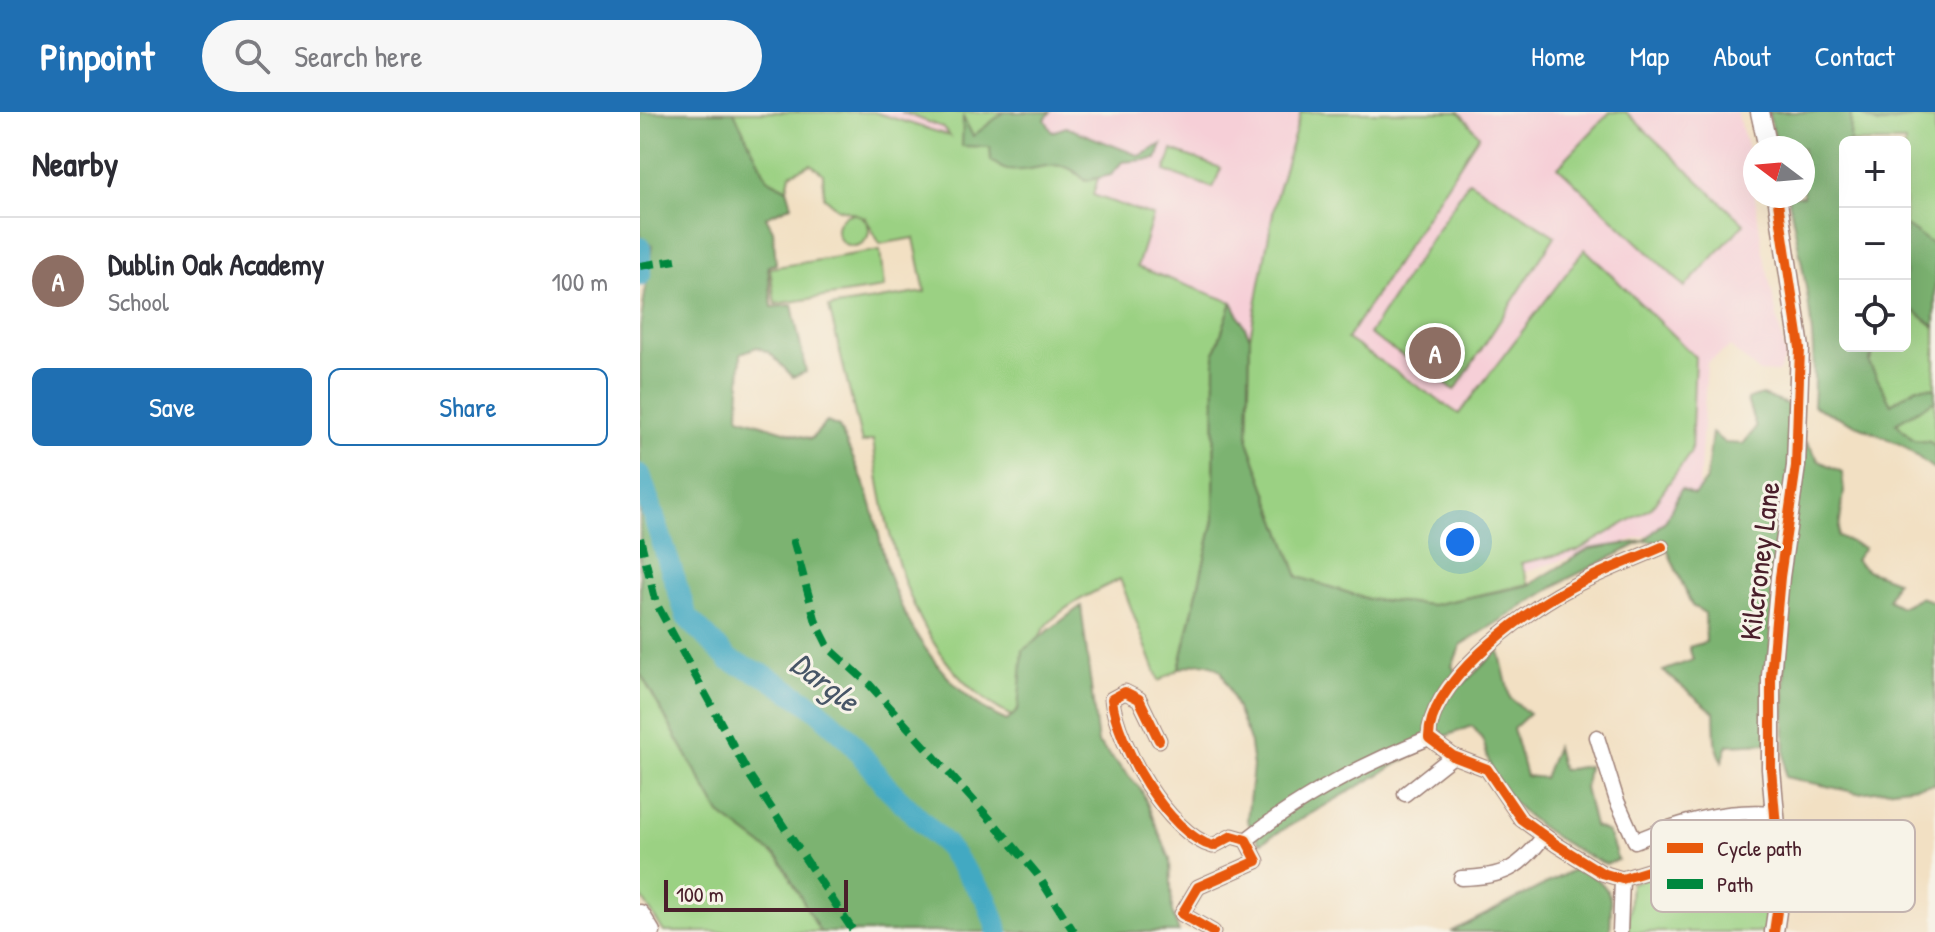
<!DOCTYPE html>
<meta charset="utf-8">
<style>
:root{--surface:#fff;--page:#f7f7f7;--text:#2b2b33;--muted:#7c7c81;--line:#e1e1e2;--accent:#1f6fb2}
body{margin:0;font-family:"Patrick Hand",sans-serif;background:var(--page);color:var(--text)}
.controls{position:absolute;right:24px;top:24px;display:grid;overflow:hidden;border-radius:12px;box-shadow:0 8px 32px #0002}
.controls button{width:72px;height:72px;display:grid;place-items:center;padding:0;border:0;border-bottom:2px solid var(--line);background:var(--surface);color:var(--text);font:40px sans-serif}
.compass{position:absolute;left:1103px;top:24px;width:72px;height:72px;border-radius:50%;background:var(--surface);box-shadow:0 8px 32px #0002;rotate:286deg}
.scale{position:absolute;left:24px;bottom:20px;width:184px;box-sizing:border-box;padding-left:8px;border:4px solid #4a1f2b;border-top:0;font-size:22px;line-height:28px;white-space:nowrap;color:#4a1f2b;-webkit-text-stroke:6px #f7f3e8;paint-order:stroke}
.you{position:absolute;left:820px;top:430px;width:28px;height:28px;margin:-20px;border:6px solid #fff;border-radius:50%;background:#1a73e8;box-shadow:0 0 0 12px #1a73e833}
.badge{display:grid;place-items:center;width:52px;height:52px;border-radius:50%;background:var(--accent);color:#fff;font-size:26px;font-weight:700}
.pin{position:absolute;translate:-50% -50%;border:4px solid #fff;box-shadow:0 2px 8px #0006}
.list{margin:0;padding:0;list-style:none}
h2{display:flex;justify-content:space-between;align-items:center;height:104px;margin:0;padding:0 32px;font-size:34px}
h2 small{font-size:26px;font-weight:400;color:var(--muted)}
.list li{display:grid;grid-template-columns:52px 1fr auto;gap:24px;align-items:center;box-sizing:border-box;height:128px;padding:0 32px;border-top:2px solid var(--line)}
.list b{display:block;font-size:30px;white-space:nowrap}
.list p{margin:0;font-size:26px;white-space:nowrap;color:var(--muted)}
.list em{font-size:26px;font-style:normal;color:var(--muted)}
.actions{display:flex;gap:16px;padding:24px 32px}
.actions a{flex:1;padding:18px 0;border:2px solid var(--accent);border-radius:12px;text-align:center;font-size:28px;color:var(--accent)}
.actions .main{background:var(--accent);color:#fff}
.icon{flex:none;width:44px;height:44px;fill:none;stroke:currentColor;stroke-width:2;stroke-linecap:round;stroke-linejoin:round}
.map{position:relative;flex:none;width:1295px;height:820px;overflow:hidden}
header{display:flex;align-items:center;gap:48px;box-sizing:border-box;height:112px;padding:0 40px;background:var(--accent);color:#fff}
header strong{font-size:38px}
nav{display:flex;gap:44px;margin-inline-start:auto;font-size:28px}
.search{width:560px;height:72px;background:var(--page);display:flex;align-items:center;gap:20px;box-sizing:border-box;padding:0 28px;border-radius:44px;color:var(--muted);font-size:30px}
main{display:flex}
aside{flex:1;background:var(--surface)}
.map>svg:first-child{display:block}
</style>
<header>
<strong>Pinpoint</strong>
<div class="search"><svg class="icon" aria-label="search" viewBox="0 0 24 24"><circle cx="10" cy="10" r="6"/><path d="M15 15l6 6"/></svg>Search here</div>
<nav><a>Home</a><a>Map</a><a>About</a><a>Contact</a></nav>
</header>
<main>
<aside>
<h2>Nearby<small></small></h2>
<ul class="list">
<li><span class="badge" style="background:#8d6e63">A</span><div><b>Dublin Oak Academy</b><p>School</p></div><em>100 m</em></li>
</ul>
<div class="actions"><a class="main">Save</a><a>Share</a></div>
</aside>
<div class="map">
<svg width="1295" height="820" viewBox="0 0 1295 820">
<rect width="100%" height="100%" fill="#f7f3e8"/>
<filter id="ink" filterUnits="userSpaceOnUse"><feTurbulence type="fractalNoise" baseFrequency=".0125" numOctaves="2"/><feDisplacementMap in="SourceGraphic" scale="16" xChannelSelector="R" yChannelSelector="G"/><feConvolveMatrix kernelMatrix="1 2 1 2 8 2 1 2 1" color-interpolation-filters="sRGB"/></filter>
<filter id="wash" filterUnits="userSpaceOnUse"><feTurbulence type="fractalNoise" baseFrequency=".006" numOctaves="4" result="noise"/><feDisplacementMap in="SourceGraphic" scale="32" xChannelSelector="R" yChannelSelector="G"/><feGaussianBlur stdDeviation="1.8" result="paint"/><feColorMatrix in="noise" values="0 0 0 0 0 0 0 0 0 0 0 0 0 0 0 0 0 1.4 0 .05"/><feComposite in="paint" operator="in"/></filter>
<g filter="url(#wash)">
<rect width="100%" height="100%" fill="#f2e0c3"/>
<!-- built -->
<path fill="#f6cfd7" d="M221,0h876l11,37 15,102 23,107 -8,15 -19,-1 -29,-25 -23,16 -10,158 -192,56 -134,24 -106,-9 -50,-170z"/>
<!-- green -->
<path fill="#9bd183" stroke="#727857" stroke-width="2" d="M92,0h142l76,24 -8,-9 -41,-15h106l92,63 -6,20 60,21 -16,51 95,35 -17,50 -1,167 -35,150 -20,12 -39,-102c-29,15 -78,34 -85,70 -5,24 -1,52 -2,76 -114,-39 -147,-178 -160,-285l-11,3 -33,-136 96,-15 -11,-54 -34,6 -15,-27 -28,-9 -13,-11 -1,-23 -12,-10 -21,10 -3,15 -22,-11z
M661,0h158l20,23 -132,204 112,75 126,-165 110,108 -4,95 -40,56 -74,43 -56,12 8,21 -97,21 -64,-6 -70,-22 -50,-136 2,-104 26,-140z
M970,0h16l118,112 -59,63 -127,-120z
M1211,0l84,7v194l-30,-23v-148h-55z
M532,38l49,18 -8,20 -48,-17z
M829,69l86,55 -100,154 -86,-56z
M197 118a16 16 0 1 1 32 0a16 16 0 1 1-32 0Z
M240,138l4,38 -109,16 -5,-36z
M1265,192l30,23v61l-18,-1 -26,17 -22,-41 7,-17h29z
M1295,288v47l-5,-5 -17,-2 -18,-17z
M0,543l202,277h-178l-24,-37z
M1129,729l7,31 -1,60h-147l3,-49z"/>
<!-- forest -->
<path fill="#7cb371" stroke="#63694e" stroke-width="2" d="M0,0h94l33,66 20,11 5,16 -26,12 7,13 3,34 -8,2 4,41 20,-2 14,67 -13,5 -23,-24 -13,-6 -16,6 -2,64 72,22 16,-17 12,5c9,20 19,41 27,62 10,26 14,55 22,83 18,57 62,125 119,149l11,-11 5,-60 58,-44 17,137 43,46 29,70 2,53 7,20h-359l-40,-73 -60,-45 -80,-141v-346l12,-82 -12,-8z
M364,0h47l-6,7 7,13 14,-5 74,29 22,-12 -5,15 -35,3 -11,13 -26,6c-26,-30 -47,-7 -77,-11 -5,0 -12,-6 -17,-9l-1,-14 -28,-1 1,-29 10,19z
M1128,0h83l-1,30h-5v204h31l-7,17 22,41 26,-17 18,1v12l-39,23 17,17 17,2 5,5v23l-33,-25 -89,-39c5,-72 -10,-140 -25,-210h15v-48h-25z
M1216,0h68l1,4 -47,8z
M1265,113l30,21v81l-30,-23z
M592,190l18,35 -2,104 50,136 70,22 64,6 97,-20 60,-36 55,-8 22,-21 15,-31 13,6 12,-14 6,-48 13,10 18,1 13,-16 -9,-28 15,-5 33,12 -28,336 -39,2 -6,17 -7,-21 -1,-29 -51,-41 30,-11 -4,-13 17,-5 -1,-29 -13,-7 -28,-64 -20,-1 -77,38 -106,66 -9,21 11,18 36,-34 11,48 19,16 -16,15 13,47 18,2 12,-31 6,23 26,-4 -3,22 9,38 14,6 10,28 -12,4c-42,-18 -94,-50 -114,-94 -9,-20 -3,-26 -20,-44l-26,10 -186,107 -13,-23 6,-54 -4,-28 -27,-66c-15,-13 -26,-9 -43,-3l35,-149 1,-168z
M1167,330l12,19 23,11 2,20 -6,44 26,12 -9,12 12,10 29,11 -8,19 13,7 19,-10 15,5v182l-77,9 -73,-16 -1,-188z
M939,755c34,21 33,26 31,65h-159z"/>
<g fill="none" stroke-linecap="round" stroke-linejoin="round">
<!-- river -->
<path stroke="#42a9c2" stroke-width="22" d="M0,136v27
M0,363l47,142 42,43 37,16 48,31 33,30 39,49 59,58 42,56 11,32"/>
</g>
</g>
<g filter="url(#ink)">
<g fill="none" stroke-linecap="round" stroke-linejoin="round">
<defs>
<path id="minor" d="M1022,435c-32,14 -66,26 -96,43 -45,24 -138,94 -137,148l24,18 34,13 34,50 36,26 45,28 20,6 154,-47
M957,625l20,64 18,40c46,-19 89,-32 139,-28
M519,628l-20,-41 -14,-7 -13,7c4,44 57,136 101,147l19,-10 14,4 11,21 -59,26 -16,27 31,18
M765,682l48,-38
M606,728c56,-44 117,-76 183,-102
M821,766c43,-1 58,-9 83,-42
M980,820l2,-53"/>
<path id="tertiary" d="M1120,0l8,36
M0,802l11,18
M1134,820l7,-48 -10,-115v-93l9,-99 16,-111 4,-118 -23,-152"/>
</defs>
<!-- minor casing -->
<use href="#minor" stroke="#9e8077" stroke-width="17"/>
<!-- tertiary casing -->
<use href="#tertiary" stroke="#9e8077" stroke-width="21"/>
<!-- minor -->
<use href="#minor" stroke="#fff" stroke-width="14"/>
<!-- tertiary -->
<use href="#tertiary" stroke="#fff" stroke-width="18"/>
<!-- quiet -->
<path stroke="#00873e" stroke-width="8" stroke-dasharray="16 8" stroke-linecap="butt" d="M0,154l36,-6
M0,426l16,65 92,170 106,159
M153,427l23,83 13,26 40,36 129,144 39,46 37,58"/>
<defs>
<path id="cycleway" d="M1022,435c-32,14 -66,26 -96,43 -45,24 -138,94 -137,148l24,18 34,13 34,50 36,26 45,28 20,6 154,-47
M519,628l-20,-41 -14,-7 -13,7c4,44 57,136 101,147l19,-10 14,4 11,21 -59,26 -16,27 31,18
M1134,820l7,-48 -10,-115v-93l9,-99 16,-111 4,-118 -23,-152"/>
</defs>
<!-- cycleway casing -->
<use href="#cycleway" stroke="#f7f3e8" stroke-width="15"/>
<!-- cycleway -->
<use href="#cycleway" stroke="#e8590c" stroke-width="10"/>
</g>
</g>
<g text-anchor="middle" stroke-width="6" stroke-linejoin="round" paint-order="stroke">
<!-- street labels -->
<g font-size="30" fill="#4a1f2b" stroke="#f7f3e8">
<text transform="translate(1120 449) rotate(-83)" y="10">Kilcroney Lane</text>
</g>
<!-- water labels -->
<g font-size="32" font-style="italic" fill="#475667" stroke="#f7f3e8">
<text transform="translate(185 570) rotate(37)" y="11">Dargle</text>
</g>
</g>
<!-- legend -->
<rect x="1011" y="708" width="264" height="92" rx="12" fill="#f7f3e8" stroke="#c3b3af" stroke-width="2"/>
<rect x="1027" y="731" width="36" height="10" fill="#e8590c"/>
<rect x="1027" y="767" width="36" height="10" fill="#00873e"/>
<g font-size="22" fill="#4a1f2b">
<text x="1077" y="744">Cycle path</text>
<text x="1077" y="780">Path</text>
</g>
</svg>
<div class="controls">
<button>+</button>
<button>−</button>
<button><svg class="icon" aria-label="locate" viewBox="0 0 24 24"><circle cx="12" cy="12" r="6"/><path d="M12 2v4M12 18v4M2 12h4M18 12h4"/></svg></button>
</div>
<svg class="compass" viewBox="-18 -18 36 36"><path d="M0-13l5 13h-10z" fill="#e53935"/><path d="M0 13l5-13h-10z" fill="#7c7c81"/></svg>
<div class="scale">100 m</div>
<div class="you"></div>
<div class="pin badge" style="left:795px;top:241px;background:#8d6e63">A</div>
</div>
</main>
